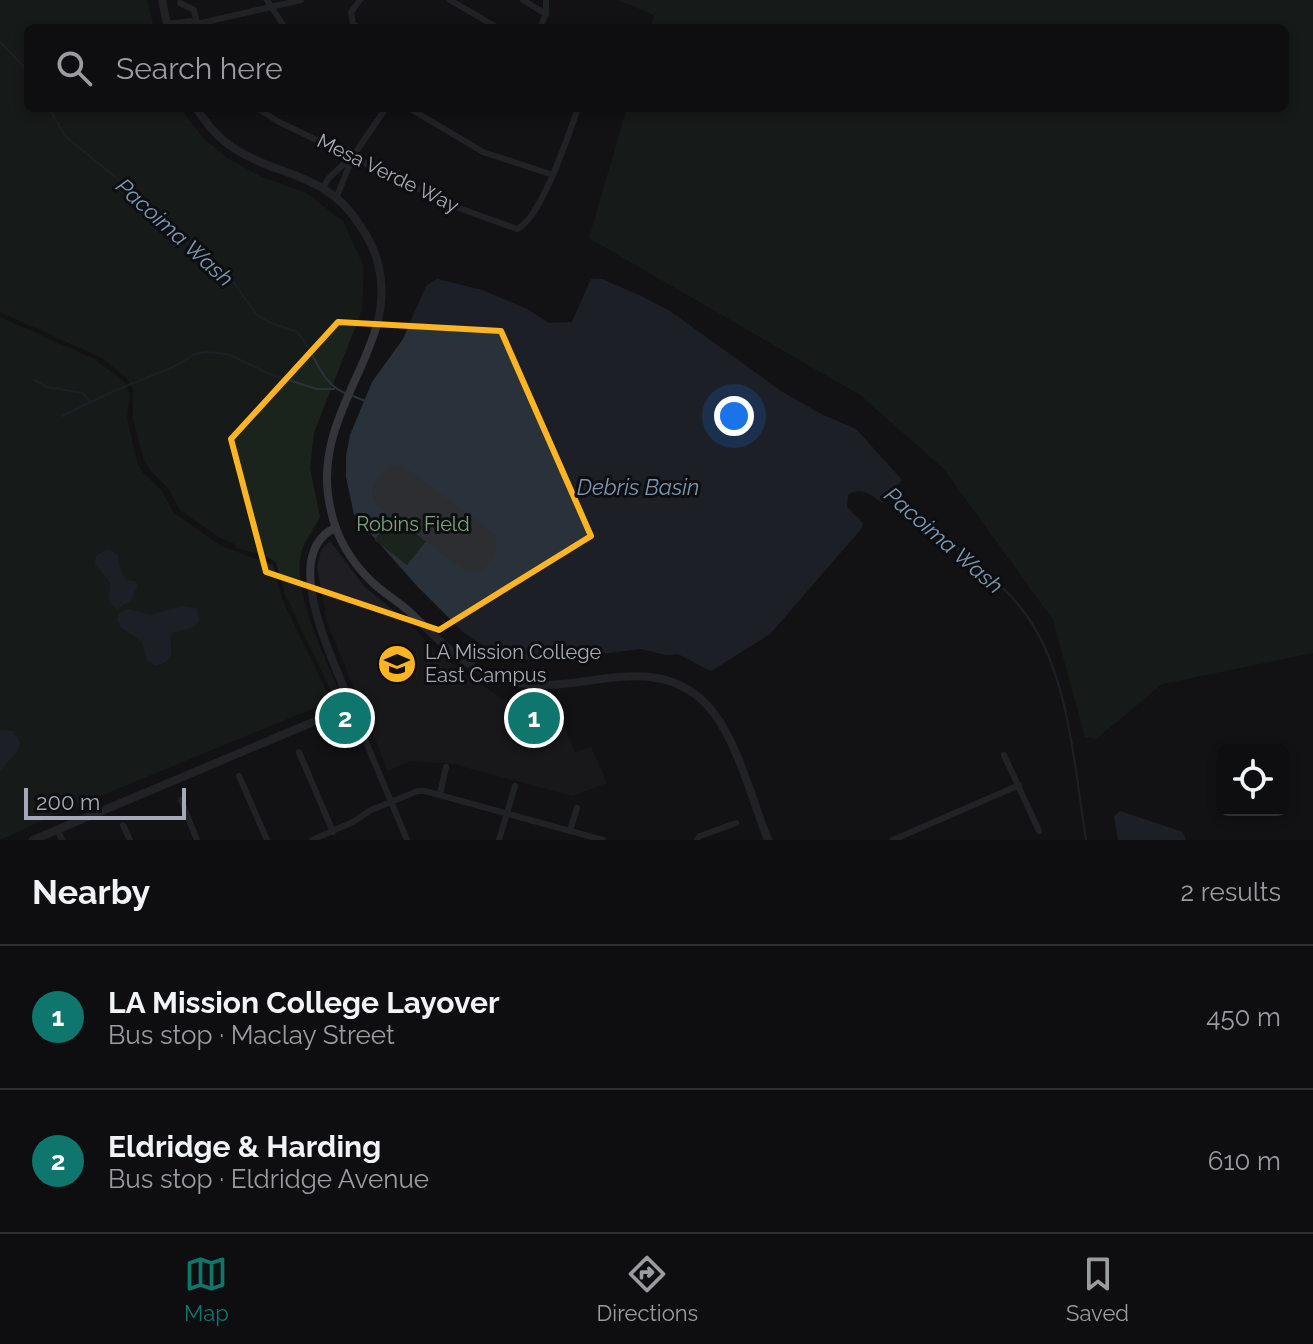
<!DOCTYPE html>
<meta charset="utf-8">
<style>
:root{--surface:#0e0e10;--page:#1c1c1e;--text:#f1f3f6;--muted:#9b9c9f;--line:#2e2e30;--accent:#0f766e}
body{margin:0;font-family:Raleway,sans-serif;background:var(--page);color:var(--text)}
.controls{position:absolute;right:24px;bottom:24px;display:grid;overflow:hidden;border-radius:12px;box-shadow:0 4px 12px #0003}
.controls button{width:72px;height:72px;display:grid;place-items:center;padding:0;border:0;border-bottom:2px solid var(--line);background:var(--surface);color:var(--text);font:40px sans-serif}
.scale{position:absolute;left:24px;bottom:20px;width:162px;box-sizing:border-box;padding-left:8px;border:4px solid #a4aab7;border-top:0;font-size:22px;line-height:28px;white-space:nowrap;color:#a4aab7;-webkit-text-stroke:6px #0e0e10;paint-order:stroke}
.you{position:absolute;left:734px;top:416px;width:28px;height:28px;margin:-20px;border:6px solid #fff;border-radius:50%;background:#1a73e8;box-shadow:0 0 0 12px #1a73e833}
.badge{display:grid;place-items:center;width:52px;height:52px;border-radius:50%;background:var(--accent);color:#fff;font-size:26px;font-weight:700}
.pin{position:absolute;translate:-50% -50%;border:4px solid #fff;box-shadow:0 2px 8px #0006}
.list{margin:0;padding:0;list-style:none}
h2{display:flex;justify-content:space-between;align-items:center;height:104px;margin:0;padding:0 32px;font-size:34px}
h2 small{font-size:26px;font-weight:400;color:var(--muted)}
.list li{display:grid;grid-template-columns:52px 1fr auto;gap:24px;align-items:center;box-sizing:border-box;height:144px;padding:0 32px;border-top:2px solid var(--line)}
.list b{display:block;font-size:30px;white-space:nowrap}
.list p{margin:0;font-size:26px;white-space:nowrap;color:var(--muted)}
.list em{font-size:26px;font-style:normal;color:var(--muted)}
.icon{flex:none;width:44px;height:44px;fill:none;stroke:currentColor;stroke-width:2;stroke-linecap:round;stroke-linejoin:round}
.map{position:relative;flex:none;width:1313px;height:840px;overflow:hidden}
.search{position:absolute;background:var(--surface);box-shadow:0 4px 12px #0003;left:24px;right:24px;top:24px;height:88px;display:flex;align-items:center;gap:20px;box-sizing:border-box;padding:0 28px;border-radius:12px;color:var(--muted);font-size:30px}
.sheet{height:392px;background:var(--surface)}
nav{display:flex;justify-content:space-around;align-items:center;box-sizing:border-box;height:112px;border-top:2px solid var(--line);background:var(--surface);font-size:22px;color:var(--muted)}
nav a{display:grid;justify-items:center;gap:4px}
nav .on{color:var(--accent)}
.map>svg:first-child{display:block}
</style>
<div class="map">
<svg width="1313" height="840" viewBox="0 0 1313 840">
<rect width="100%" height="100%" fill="#131315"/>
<!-- built -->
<path fill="#1f1f23" d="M330,541l35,46 38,31 39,39 60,42 57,14 16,39 16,-5 16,36 -34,13 -120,-32 -43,-3 -22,10 -61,-149 -10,-55 4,-17z"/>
<!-- green -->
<path fill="#1b241c" d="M0,0h147l7,28h-126v80h152l24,31 23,19 35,19 44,16 37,28 21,46 -2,43 -48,123 -4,35 10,49c-5,11 -14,21 -18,33 -12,39 23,107 38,143l-2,5 -3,2 -50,-106 -9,-32 -10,-6 -30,-8 -1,-4 -13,-5 -42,-29 -12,-22 -19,-19 -5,-9 -11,-41v-30l-7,-12 -26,-20 -100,-45z
M618,0h695v653l-151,31 -66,55 -11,-2 -32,-117 -109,-151 -84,-74 -271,-157 38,-130h658v-80h-634l3,-13z
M0,317l94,42 30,22 6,13 -3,24 10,44 6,11 18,17 13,23 47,33 52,19 9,34 49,102 -277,114 -54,25z
M397,475l89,67 -17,21 -62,2 -32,-25 24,-34 -15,-12z"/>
<!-- water -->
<path fill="#29323a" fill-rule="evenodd" d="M437,279l45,11 45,19 22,14 23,-1 19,-43h11l39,17 29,15 111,80 40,23 35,15 46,51 -20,23c-10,-8 -22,-17 -34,-8l-1,12 16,16 -1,5 -92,106 -59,37 -33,-17 -12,1 -25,-6 -100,12 -25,-3 -26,-8 -27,-18 -46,-46 -63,-71 -8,-38v-21l4,-21 22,-53 31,-43 23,-53zM397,475l88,67 -16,21 -37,-29 -25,31 -32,-25 24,-34 -15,-13z
M106,550h5l7,6 3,15 5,9 9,1 3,4 -8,16 -13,8 -8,-7 1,-20 -15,-18 1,-8z
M182,606l15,2 2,13 -5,6 -23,6c-2,17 8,26 -16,33l-8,-6 -5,-18 -21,-15 -4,-7 2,-6 9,-5 23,6z
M0,730l13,1 7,12 -2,7 -18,21z
M1120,811l63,21 3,8h-68l-4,-24z"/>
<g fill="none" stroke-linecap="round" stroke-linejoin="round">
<!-- stream -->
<path stroke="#29323a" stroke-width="2" d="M0,42l28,29
M49,108l16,28 55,45 11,13 38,27 20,24 45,38 22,31 13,8 28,10c19,20 21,51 50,62
M34,380l13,7 36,6 6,8
M353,396l12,5
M62,416l52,-25 61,-25 20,-12 12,-2 21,2 41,20 48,15h17
M940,533c27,24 58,47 81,75 48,60 53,157 65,232"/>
<!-- canal -->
<path stroke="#29323a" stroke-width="6" d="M887,489l53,44"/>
<!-- runway -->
<path stroke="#2d2e32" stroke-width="36" d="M396,483l83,62 -6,9 -83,-62z"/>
<!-- minor -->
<path stroke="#34353b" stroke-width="6" d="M267,0l18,28
M450,0l48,28
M523,0l23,14
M180,3l14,7 3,14
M167,24l23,-3 7,3 104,-24
M359,28l-6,-4 -2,-12 9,-12
M540,28l6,-14v-14
M257,108l22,14 180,86 58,21c24,-10 52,-95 61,-121
M409,108l74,44 70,23
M498,108h10
M323,187l6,-9 21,-20
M337,196l16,-40 33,-48
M351,706l56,134
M299,752l34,80
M1004,755l35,76
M239,776l28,64
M440,794l6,-27
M181,800l16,40
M123,825l7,15
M57,829l5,11
M570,830l7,-22
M312,840l41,-18 18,-12 47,-19h7l178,49
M499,840l16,-54
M697,840l3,-4 36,-13
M893,840l126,-55"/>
<!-- tertiary -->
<path stroke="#34353b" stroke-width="8" d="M162,0l6,28
M196,108c9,13 19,27 32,36 46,34 97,26 131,80 9,13 17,28 20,44 19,83 -72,146 -48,243 6,28 21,52 42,72 12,11 26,19 38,30 35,34 57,61 109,70 62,11 127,-31 181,16 34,30 50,99 67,141
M33,840l318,-134c-14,-40 -74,-151 -16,-178"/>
</g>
<!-- marked area -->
<path d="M0 0H1313V840H0ZM338,322l163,9 90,205 -152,94 -173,-58 -35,-133z" fill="#131315" fill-opacity=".55" fill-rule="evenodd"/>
<path fill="none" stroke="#ffb422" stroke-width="6" stroke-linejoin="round" d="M338,322l163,9 90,205 -152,94 -173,-58 -35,-133z"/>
<!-- icons -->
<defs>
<symbol id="university-disc" viewBox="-11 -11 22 22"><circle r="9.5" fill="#ffb422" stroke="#0e0e10"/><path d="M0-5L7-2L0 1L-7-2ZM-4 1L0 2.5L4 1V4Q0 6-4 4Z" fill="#111"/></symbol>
</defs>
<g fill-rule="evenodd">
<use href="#university-disc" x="375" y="642" width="44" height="44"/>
</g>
<g text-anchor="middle" stroke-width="6" stroke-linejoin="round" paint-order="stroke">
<!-- street labels -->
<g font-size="20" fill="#a4aab7" stroke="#0e0e10">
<text transform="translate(388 173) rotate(26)" y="7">Mesa Verde Way</text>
</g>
<!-- park labels -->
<g font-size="20" fill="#79a47c" stroke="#0e0e10">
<text x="413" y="531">Robins Field</text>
</g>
<!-- poi labels -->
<g font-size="20" fill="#a4aab7" stroke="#0e0e10" text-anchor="start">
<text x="425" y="659">LA Mission College<tspan x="425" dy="23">East Campus</tspan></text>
</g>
<!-- water labels -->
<g font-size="22" font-style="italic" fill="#7899b5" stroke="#0e0e10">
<text transform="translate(175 232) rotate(42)" y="8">Pacoima Wash</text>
<text x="638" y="495">Debris Basin</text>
<text transform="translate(944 540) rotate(41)" y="8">Pacoima Wash</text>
</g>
</g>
</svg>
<div class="controls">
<button><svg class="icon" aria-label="locate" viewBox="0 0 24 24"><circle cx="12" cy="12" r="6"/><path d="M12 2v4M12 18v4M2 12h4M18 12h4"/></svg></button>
</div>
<div class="scale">200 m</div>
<div class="you"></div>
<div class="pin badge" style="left:534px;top:718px">1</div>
<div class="pin badge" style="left:345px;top:718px">2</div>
<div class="search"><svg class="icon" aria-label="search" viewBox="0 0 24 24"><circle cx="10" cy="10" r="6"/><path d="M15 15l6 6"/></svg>Search here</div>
</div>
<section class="sheet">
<h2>Nearby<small>2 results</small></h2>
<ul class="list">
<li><span class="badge">1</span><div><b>LA Mission College Layover</b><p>Bus stop · Maclay Street</p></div><em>450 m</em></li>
<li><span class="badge">2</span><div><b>Eldridge &amp; Harding</b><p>Bus stop · Eldridge Avenue</p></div><em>610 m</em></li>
</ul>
</section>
<nav>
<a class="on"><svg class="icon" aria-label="map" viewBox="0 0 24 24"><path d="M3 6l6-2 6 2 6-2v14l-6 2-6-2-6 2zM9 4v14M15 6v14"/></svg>Map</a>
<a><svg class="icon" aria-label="directions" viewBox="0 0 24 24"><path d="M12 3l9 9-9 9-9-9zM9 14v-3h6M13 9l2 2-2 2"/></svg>Directions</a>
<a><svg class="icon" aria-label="saved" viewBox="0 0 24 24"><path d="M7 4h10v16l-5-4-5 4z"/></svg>Saved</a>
</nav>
